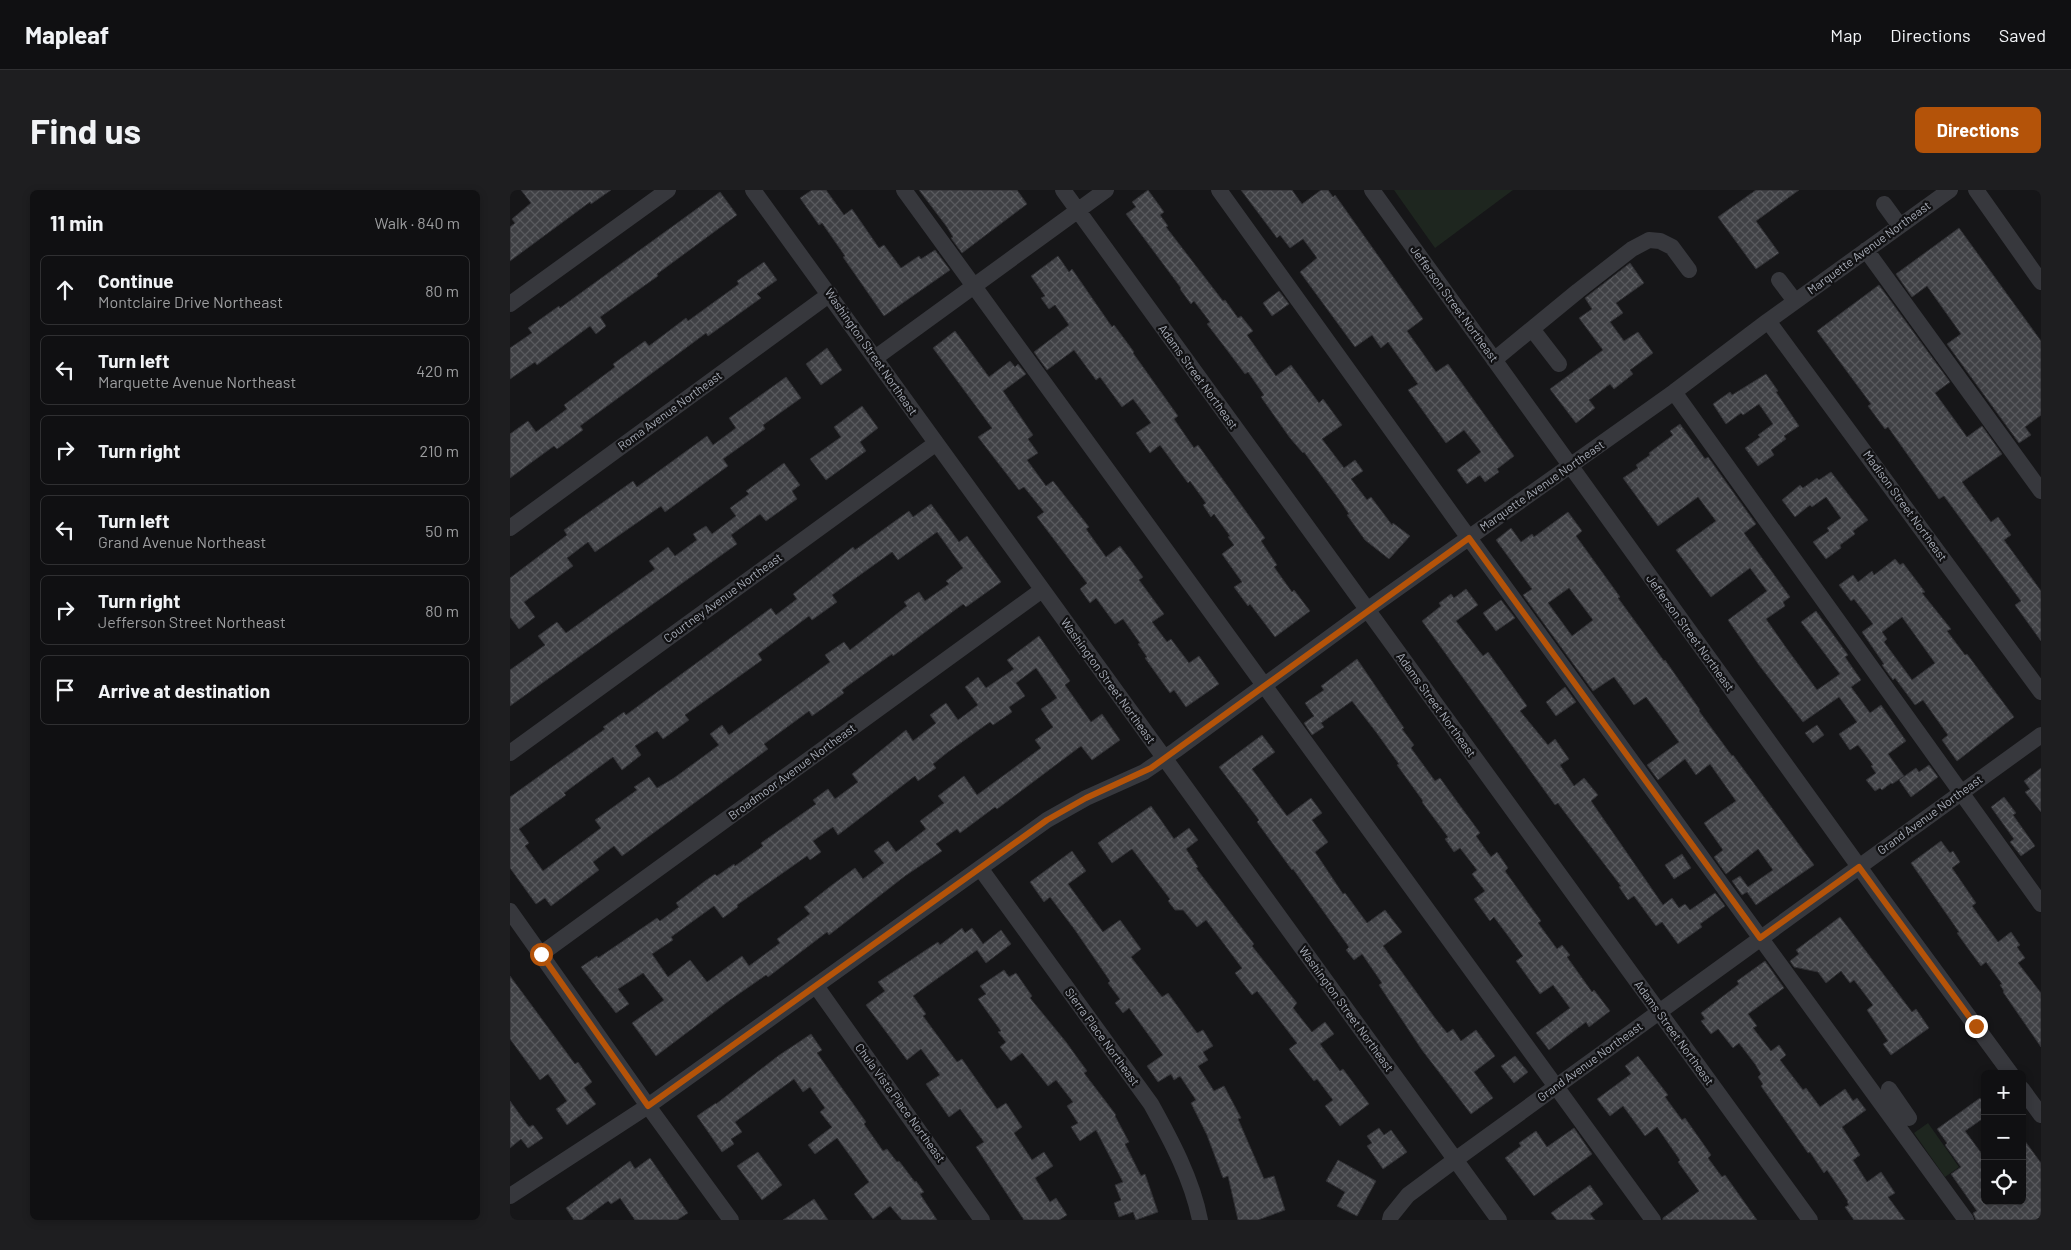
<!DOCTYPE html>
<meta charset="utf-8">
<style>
:root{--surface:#101012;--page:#1e1e20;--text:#f1f3f6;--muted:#9c9d9f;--line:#303032;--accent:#b45309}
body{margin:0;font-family:Barlow,sans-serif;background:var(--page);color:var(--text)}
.controls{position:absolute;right:15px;bottom:15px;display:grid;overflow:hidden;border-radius:8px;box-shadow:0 2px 8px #0003}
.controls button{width:45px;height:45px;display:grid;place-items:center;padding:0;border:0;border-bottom:1px solid var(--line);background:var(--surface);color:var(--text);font:25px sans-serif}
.stop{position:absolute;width:15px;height:15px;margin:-11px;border:4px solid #b45309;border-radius:50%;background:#fff}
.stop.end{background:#b45309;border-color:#fff;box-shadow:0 1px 5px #0008}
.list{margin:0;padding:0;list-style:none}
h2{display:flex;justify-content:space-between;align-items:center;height:65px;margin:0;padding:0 20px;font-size:21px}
h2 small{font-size:16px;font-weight:400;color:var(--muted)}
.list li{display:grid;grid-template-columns:32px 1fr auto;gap:15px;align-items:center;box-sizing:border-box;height:70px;margin:0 10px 10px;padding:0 10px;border:1px solid var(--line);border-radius:8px}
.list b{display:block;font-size:19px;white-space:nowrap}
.list p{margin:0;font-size:16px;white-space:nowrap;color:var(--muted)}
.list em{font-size:16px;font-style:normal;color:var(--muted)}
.icon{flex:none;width:28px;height:28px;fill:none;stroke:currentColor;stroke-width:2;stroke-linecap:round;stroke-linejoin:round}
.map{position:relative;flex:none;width:1531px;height:1030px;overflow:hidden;border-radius:8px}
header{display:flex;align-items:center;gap:30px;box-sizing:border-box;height:70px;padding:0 25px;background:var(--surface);border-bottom:1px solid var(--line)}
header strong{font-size:24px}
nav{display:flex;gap:28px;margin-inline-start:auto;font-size:18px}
.intro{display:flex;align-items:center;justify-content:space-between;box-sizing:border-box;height:120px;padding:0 30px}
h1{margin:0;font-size:35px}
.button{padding:12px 22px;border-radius:8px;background:var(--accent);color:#fff;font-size:18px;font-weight:700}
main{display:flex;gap:30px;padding:0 30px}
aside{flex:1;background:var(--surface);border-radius:8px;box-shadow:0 2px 8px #0003}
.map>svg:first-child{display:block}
</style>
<header>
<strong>Mapleaf</strong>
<nav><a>Map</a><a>Directions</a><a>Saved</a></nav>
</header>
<div class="intro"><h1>Find us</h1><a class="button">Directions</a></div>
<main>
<aside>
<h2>11 min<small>Walk · 840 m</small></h2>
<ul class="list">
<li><svg class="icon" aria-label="ahead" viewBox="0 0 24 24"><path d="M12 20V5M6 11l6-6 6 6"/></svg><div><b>Continue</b><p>Montclaire Drive Northeast</p></div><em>80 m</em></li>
<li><svg class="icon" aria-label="left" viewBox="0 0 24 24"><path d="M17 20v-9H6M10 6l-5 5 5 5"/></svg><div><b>Turn left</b><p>Marquette Avenue Northeast</p></div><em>420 m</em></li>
<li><svg class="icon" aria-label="right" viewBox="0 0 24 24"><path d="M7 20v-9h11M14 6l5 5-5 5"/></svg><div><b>Turn right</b></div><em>210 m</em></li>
<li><svg class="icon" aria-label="left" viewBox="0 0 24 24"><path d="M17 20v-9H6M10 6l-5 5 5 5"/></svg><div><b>Turn left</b><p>Grand Avenue Northeast</p></div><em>50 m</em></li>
<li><svg class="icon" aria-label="right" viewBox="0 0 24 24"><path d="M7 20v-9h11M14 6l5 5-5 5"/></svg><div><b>Turn right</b><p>Jefferson Street Northeast</p></div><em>80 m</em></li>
<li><svg class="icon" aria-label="arrive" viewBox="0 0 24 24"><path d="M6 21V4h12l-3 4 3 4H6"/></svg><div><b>Arrive at destination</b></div></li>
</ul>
</aside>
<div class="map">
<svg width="1531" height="1030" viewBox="0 0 1531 1030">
<defs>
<pattern id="building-cross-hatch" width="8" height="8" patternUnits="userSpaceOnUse" patternTransform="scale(1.25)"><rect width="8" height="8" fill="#404145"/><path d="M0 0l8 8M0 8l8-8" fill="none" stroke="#595a5e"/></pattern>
</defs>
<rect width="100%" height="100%" fill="#161618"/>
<!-- green -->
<path fill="#1e261f" d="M884,0h119l-78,58z
M1418,933l31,44 -14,10 -31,-44z"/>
<!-- building -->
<path fill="url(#building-cross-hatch)" stroke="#303034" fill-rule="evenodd" d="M11,0h90l-20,14 -1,-2 -80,59v-34l5,-4 -3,-4 19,-16z
M302,0h14l18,25 8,-6 27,39 5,-3 17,23 18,-12 2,3 14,-9 15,20 -66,46 -41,-59 2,-1 -23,-33 -3,2 -19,-27z
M409,0h98l10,14 -65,49 -11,-15 2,-1 -6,-10z
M638,0l16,22 -4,3 8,11 -2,1 57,74 2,-1 13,18 3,-2 12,15 -6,4 29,41 15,-11 28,38 4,-4 19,26 -20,14 22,29 11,-8 8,11 -12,8 16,21 4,-3 21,28 1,-2 17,13 -21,23 -24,-19 -18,-25 2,-1 -8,-12 -37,-50 -1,1 -13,-15 -29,-41 3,-2 -16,-23 -3,2 -18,-24 -20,-26 3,-2 -16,-21 -3,3 -11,-15 1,-1 -55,-74 10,-7 -4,-5z
M731,0h51l10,14 19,-14h7l5,7 2,-2 88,124 -16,12 29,41 12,-8 66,92 -17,13 2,3 -14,10 -5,-7 -13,9 -10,-14 24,-18 -17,-22 -18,13 -38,-53 10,-6 -30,-42 -7,6 -9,-13 -17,12 -55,-75 17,-14 -14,-19 -13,9 -10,-13 -3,3z
M1246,0h43l-43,31 23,32 -23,16 -38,-52z
M210,2l17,23 -80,59 1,2 -58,41 6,9 -10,8 -6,-8 -53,39 -2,-3 -25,17v-31l22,-15 -4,-5 31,-22 1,2z
M1449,38l82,113v74l-16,12 6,8 -12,8 -72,-99 14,-10 -34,-48 -15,11 -16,-23z
M548,66l11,16 3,-3 40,58 2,-2 20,27 -1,1 45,63 -4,3 20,29 4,-3 67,93 -4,3 16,24 -3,2 18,25 2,-2 16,21 -35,26 -25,-33 -2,2 -14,-19 8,-5 -20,-28 12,-9 -6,-8 2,-1 -16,-22 -3,3 -8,-12 3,-2 -16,-22 -2,2 -28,-38 -10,8 -14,-20 15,-10 -18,-24 -11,8 -22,-30 -4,3 -22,-30 -27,20 -13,-18 35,-27 -14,-20 -6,4 -8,-11 4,-2 -14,-20z
M254,72l13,18 -20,14 4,4 -53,38 -2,-3 -43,32 -83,61 3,4 -26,19 -3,-3 -44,32v-44l18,-13 8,11 31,-23 -3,-4 51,-38 -2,-3 32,-23 4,5 37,-28 2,3 51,-37 -2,-3z
M1120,73l14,20 -28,20 7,10 -13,9 14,19 14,-9 15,21 -23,17 3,4 -19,15 -4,-5 -21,16 6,8 -19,15 -26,-34 53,-39 -24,-32 13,-9 -7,-11z
M1369,95l71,97 -15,11 32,44 15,-11 20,28 -40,28 29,40 7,-5 13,18 -7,5 37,51v50l-26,-36 6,-4 -77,-105 -5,3 -51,-72 -3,2 -17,-23 3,-2 -54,-73z
M769,101l10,13 -17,12 -9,-13z
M445,141l34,46 21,-16 5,6 3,-3 8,10 -23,17 30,44 -5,4 10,14 -11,7 19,26 7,-5 36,46 -3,2 20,28 14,-11 23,31 -4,3 25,34 -12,8 15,20 4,-3 18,24 10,-7 20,28 -33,23 -12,-17 -4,3 -25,-35 2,-1 -9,-13 2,-1 -17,-24 -8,5 -19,-26 -6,5 -10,-14 7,-6 -50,-66 7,-5 -20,-25 -5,3 -41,-53 14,-9 -59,-80z
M317,158l15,22 -21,15 -15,-21z
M1256,184l12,17 -2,1 23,34 -15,10 2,3 -15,11 3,5 -16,11 -13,-18 15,-11 -2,-2 15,-11 -14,-20 -16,11 -2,-2 -15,11 -13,-20 17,-12 2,3z
M276,187l15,21 -38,27 2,4 -42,30 5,7 -63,46 -4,-6 -66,46 -7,-10 -21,16 6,8 -49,36 11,15 -16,12 -9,-12v-39l57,-43 -3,-5 69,-49 4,6 70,-51 6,9 23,-17 -7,-10z
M352,216l16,22 -18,14 6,9 -40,29 -16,-21 31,-22 -7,-10z
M1170,234l25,35 3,-2 48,67 -12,9 46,64 -7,5 2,4 -19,13 21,30 30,41 23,-16 -39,-52 15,-11 32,44 -3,2 16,23 -10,7 19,26 11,-8 25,36 -18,13 16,22 -12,8 -1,-1 -9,7 -2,-2 -5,3 -9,-11 10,-7 -5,-7 2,-1 -15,-20 -8,5 -11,-16 18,-12 -18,-25 -36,25 -44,-57 -31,-45 39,-29 -17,-23 -39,29 -35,-47 40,-29 -18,-24 -40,29 -35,-48 15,-10 -2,-3 14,-10 -1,-2 24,-18 -3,-4z
M274,273l16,22 -8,6 5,8 -31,22 -6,-7 -29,21 6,9 -227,162v-36l35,-25 -7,-9 19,-14 9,11 89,-64 -6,-8 19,-14 7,9 22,-16 -4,-6 13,-8 6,8 24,-18 -6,-8 19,-14 -3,-3z
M1321,282l37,48 -15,11 2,3 -15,11 1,3 -15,11 -13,-17 16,-11 -2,-3 14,-10 -15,-21 -14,10 -2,-2 -15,12 -13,-17 18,-15 3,3 14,-10 2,2z
M421,314l28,38 8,-6 34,46 -35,25 -3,-3 -70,52 -1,-2 -50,36 2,3 -32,23 -3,-5 -45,33 4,5 -146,107 -8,-10 -21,16 6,8 -48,36 -6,-8 -9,6 -26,-36v-71l95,-68 -2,-2 21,-15 2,3 145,-107 5,7 21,-16 -4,-5 60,-47 2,3 54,-39 4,6zM427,342l26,36 -17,13 3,3 -24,17 -6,-9 -15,10 3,4 -57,44 -6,-8 -19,13 5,7 -101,73 -7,-10 -12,9 9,11 -45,33 -17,10 -8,-11 -15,10 3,3 -42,30 6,8 -58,43 -18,-25 4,-3 -10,-14 47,-34 -2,-2 49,-36 9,13 19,-15 -6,-9 22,-15 6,8 26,-19 -4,-5 77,-55 -4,-6 51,-38 3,4 25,-18 -5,-7 60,-43 6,8z
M1058,322l14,19 -6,5 44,61 -2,1 46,63 1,-1 35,50 -1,1 33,45 1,-1 81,110 -58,40 -9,-13 -5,3 -10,-14 8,-5 8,11 25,-17 -15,-21 -32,25 -12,-17 9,-7 -19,-27 32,-22 -26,-37 -14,11 -11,-16 -27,21 -11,-15 32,-23 -33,-45 -12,8 -20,-28 -21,14 -70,-96 9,-6 -36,-49 15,-12 10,14 11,-8 2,3zM1059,398l24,32 -21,16 -24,-33z
M1385,369l5,6 3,-2 22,29 -3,1 29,36 -4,2 18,24 2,-1 47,63 -57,44 -15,-21 6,-5 -25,-35 -8,5 -20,-27 -2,2 -11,-15 2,-1 -22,-32 11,-8 -19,-25 -3,2 -12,-16 14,-10 5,7 14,-11 2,4zM1392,427l33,46 -23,17 -28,-38 3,-3 -5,-7z
M956,399l12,16 -22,16 27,35 5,-4 39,54 -7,5 28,34 7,-6 14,20 -9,6 14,21 10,-8 14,17 -7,6 72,104 9,-7 7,10 6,-4 5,6 25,-17 10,13 -25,18 2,3 -24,17 -16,-22 -6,4 -22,-30 -6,4 -9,-13 2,-1 -58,-76 -5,-7 -3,2 -133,-184 19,-15 -2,-3 12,-9 3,4z
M991,410l14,18 -19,13 -13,-18z
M529,446l31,45 -5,4 26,37 11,-8 18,26 -28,20 -11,-14 -84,63 -2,-2 -35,26 -3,-4 -21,15 6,7 -37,25 -76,59 -2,-3 -59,45 -2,-2 -36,25 -74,56 -24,-33 32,-23 -21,-27 -25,16 11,15 -13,9 -35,-46 16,-11 1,2 59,-40 3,3 19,-14 -3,-4 29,-22 10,-7 2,2 17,-12 1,2 28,-20 -2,-3 55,-39 -3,-4 15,-11 7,10 23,-17 -6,-8 54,-44 7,11 23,-18 -6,-8 16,-12 12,17 20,-15 -13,-18 13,-10 8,11 28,-19 -7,-9zM526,478l21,30 -16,11 12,18 -18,13 6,8 -64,47 -13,-19 -26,20 6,7 -24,18 6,8 -30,23 -8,-11 -14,10 10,12 -21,16 -8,-11 -23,17 -28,22 6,7 -33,25 3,4 -31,23 -7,-10 -35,26 -17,-22 -22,17 -16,-23 21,-14 -2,-3 43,-31 9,12 15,-11 -1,-2 70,-49 3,4 11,-8 -8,-11 20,-14 5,8 77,-59 3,5 18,-13 -3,-4 15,-12 42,-30 3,3 19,-13 -3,-5 16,-11 -9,-13z
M847,469l47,69 -2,1 12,16 -3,3 24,33 5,-3 18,25 22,30 -4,3 15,21 6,-5 11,16 -3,3 36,50 -3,2 19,26 5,-4 8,10 -3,2 25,35 2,-2 16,21 -21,16 -3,-5 -37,28 -13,-17 34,-25 -17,-23 -13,9 -24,-33 7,-5 -29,-39 -4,4 -16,-22 11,-8 -13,-17 5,-4 -17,-22 -6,4 -9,-13 3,-2 -26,-35 1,-1 -26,-36 2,-1 -23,-32 -24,-31 -31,22 3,4 -12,8 -8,-12 10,-7 -9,-13 19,-13 -3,-4z
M1055,497l11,15 -20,14 -10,-14z
M1307,535l7,10 -11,8 -8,-10z
M752,545l13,17 -23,17 35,47 24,-18 11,15 -10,7 16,22 -13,10 28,42 2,-1 22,30 18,-13 17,22 -19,14 52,72 12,15 6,-4 8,12 15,-11 19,26 -21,16 19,26 -22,16 -49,-64 -43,-65 3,-2 -20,-29 -8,6 -8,-10 3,-3 -56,-78 -1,1 -35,-48 2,-2 -40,-53z
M1419,575l9,12 -27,20 -12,-17 17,-12 3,4z
M1531,578v44l-16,-20 5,-3 -6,-8z
M1494,607l12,16 -3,2 22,31 -14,10 -11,-14 4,-3 -23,-32z
M641,616l23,33 15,-11 9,12 -12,9 12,18 -2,1 58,76 -2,2 45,57 -4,5 19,24 13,-10 9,12 -14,10 20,27 3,-2 26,35 -29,22 -15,-20 8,-6 -16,-21 -3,2 -25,-32 8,-6 -40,-52 -5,4 -17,-22 7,-5 -36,-48 -9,7 -14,-17h-8l-7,-9 2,-2 -38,-50 -20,14 -14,-20z
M1431,651l9,12 3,-2 7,11 -8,6 24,35 -4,3 26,36 13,-10 9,13 -3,2 8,11 -7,5 23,30v54l-38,-55 1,-1 -4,-6 2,-1 -16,-22 -5,4 -14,-19 -10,-14 2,-1 -48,-69z
M562,661l14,20 -18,13 35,48 17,-12 21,29 -10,8 31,40 6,-4 29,40 6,-3 10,16 -10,6 5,8 -10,6 16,25 10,-5 17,32 -3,1 26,60 10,-3 11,34 -27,10h-20l-10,-44 -5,2 -16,-43 -16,-32 5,-3 -16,-24 -6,4 -3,-6 -13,8 -11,-16 16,-11 -34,-47 -6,5 -8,-10 5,-4 -12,-16 2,-2 -35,-51 -25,-33 -6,5 -14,-20z
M1172,664l9,14 -17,11 -9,-14z
M1330,727l72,95 4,-3 13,19 -38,27 -8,-11 5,-3 -21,-31 6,-5 -19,-25 -4,3 -9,-12 -15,12 -8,-11 -24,-5 -4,-6 9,-7 -3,-4z
M452,738l3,5 7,-5 11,16 18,-14 10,14 -25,19 -9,-13 -64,46 13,18 -3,2 34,46 5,-3 35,50 9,-6 16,24 -8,6 18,27 12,-8 9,14 -18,12 15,24 6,-4 11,17 -8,5h-35l-48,-73 8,-5 -24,-33 -11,8 -23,-33 14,-9 -19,-26 -14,11 -41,-55 19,-14 -7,-9 60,-40 2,3z
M1255,771l19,27 -36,26 9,12 -4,2 18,23 8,-6 7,10 -6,5 23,30 3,-2 14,19 25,-18 8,12 4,-3 9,12 -24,17 18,28 -7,5 14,22 14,-10 14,21 -7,4 17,23h-51l-9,-13 4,-2 -2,-3 1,-1 -21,-31 -3,3 -14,-21 -2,1 -47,-67 2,-2 -5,-7 3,-3 -6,-10 -16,-21 -6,5 -15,-19 -7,5 -10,-13 4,-2 -4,-6 38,-29 -2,-3z
M494,780l5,7 7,-4 16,23 -2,2 36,44 21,29 -3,2 32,42 -1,1 14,26 -4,2 16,32 4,-2 13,38 -22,8 -3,-8 -14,5 -5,-14 7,-3 -6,-15 8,-3 -27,-52 -16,11 -9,-14 7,-4 -11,-17 6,-4 -17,-22 -8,6 -26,-33 -11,8 -11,-14 6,-5 -8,-10 3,-1 -23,-32 8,-5 -6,-8z
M0,786l65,88 3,-2 14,20 -8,6 12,16 -29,21 -11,-16 11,-8 -19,-27 -8,6 -30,-41z
M301,844l11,16 -5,3 49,69 -2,2 19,27 4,-2 10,13 2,-1 16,21 1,-1 8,11 -4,2 17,26h-35l-12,-14 -17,13 -19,-25 15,-12 -32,-44 -22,16 -7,-9 24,-18 -12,-15 5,-4 -15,-21 -7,5 -9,-13 -59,43 7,10 -11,7 3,5 -12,8 -25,-36 19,-13v1l62,-48z
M1005,866l13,16 -14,11 -13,-17z
M1128,866l30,39 -3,2 17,23 3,-2 26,37 -3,3 14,19 3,-2 32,45h-94v-2l36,-27 -21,-29 2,-2 -23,-33 -12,9 -22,-30 -13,10 -13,-17 34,-25 -6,-8z
M1470,908l5,6v13l-20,14 20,27v43h37v-64l19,26v57h-65l-3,-7 4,-2 -26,-37 10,-7 -16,-22 2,-2 -10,-14z
M0,911l19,26 4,-2 10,13 -15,10 -7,-9 -11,9z
M869,938l5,7 7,-5 16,22 -24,17 -16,-23 5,-3 -5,-7z
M1064,938l18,26 -58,42 -29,-38 16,-12 -2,-3 17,-12 11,16z
M248,962l24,33 -20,15 -25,-34z
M140,968l38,55 -11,7h-42l-15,-22 -9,6 -3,-3 -26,19h-8l-8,-12 64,-47 5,8z
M828,970l38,21 -19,35 -20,-10 8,-14 -19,-11z
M1080,995l13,19 -13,10 5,6h-38l-6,-7z
M304,1009l14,21h-45z"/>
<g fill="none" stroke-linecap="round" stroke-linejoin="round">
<!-- minor -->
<path stroke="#37383d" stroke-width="16" d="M243,0l746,1030
M394,0l749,1030
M553,0l747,1030
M709,0l242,337 505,693
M862,0l511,710 128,174
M1466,0l65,92
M1374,14l16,22
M1356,60l175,241
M1269,90l16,21
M0,114l158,-114
M1258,131l273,371
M1022,139l27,35
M365,168l231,-168
M984,170l84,-69 54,-42 17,-9 11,1 12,6 17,23
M1164,202l367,512
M0,338l320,-234
M0,563l425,-309
M470,678l171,236c20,36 41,75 49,116
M0,721l138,195 83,114
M31,764l501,-364
M306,796l166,234
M1379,899l20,29
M1512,899l19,26
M0,1006l138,-90 399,-286 39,-22 58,-26 32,-22 191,-140 307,-218 94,-71 182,-131
M880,1030l1,-4 17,-21 47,-35 586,-425"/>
</g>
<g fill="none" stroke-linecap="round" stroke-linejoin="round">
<!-- route -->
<path stroke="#b45309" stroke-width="6" d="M31,764l107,152 399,-286 39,-22 65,-30 318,-230 291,400 99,-71 117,159"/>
</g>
<g text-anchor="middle" stroke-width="4.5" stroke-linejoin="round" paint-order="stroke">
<!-- street labels -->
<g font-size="12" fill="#a8adb8" stroke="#111113">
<text transform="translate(1359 58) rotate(-36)" y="4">Marquette Avenue Northeast</text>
<text transform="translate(944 114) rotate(54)" y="4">Jefferson Street Northeast</text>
<text transform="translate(361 162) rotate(55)" y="4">Washington Street Northeast</text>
<text transform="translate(688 187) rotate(54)" y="4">Adams Street Northeast</text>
<text transform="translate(160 221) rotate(-36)" y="4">Roma Avenue Northeast</text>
<text transform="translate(1032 296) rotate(-35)" y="4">Marquette Avenue Northeast</text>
<text transform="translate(1395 316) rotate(54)" y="4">Madison Street Northeast</text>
<text transform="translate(213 408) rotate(-36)" y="4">Courtney Avenue Northeast</text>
<text transform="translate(1180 443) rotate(54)" y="4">Jefferson Street Northeast</text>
<text transform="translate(598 491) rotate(54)" y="4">Washington Street Northeast</text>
<text transform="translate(926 515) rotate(54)" y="4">Adams Street Northeast</text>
<text transform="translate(282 582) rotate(-36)" y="4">Broadmoor Avenue Northeast</text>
<text transform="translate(1420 625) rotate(-36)" y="4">Grand Avenue Northeast</text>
<text transform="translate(836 819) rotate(54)" y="4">Washington Street Northeast</text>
<text transform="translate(1164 843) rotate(54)" y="4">Adams Street Northeast</text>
<text transform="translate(592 847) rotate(54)" y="4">Sierra Place Northeast</text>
<text transform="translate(1080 872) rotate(-36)" y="4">Grand Avenue Northeast</text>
<text transform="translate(390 913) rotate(54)" y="4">Chula Vista Place Northeast</text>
</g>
</g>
</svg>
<div class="controls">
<button>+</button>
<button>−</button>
<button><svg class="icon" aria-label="locate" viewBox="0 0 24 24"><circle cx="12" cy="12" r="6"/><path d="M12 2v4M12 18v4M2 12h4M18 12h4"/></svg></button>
</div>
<div class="stop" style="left:31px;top:764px"></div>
<div class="stop end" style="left:1466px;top:836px"></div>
</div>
</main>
